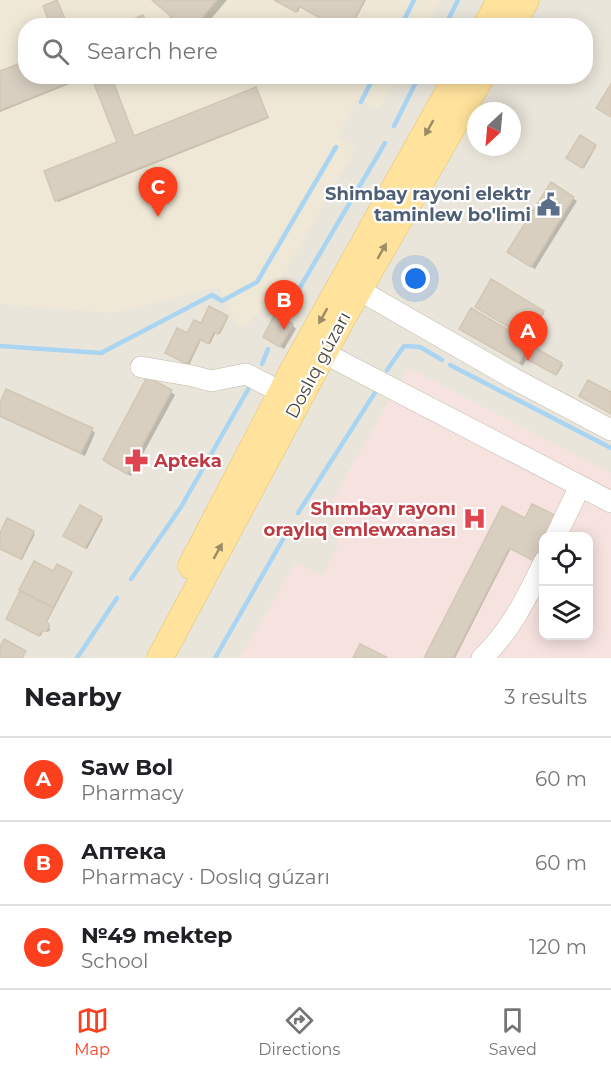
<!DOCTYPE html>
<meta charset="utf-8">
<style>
:root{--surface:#fff;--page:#f2f2f2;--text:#202124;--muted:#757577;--line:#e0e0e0;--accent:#fc3f1d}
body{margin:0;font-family:Montserrat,sans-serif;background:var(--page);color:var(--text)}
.controls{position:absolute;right:18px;bottom:18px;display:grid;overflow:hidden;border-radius:12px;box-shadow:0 3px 15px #0003}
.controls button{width:54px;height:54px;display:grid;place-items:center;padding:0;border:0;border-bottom:2px solid var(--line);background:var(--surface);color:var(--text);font:30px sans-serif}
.compass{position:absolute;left:467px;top:102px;width:54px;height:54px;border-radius:50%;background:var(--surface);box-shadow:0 3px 15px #0003;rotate:206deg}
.you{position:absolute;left:416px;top:279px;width:21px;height:21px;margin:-15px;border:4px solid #fff;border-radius:50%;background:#1a73e8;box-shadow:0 0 0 9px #1a73e833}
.badge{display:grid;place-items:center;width:39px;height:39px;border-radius:50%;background:var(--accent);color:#fff;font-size:20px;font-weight:700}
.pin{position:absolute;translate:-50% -50px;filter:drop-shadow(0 2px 3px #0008)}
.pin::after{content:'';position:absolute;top:32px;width:21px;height:18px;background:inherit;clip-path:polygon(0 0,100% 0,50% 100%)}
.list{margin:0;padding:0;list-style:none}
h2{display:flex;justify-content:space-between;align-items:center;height:78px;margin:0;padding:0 24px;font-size:26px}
h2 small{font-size:20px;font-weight:400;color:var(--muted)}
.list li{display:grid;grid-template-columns:39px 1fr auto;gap:18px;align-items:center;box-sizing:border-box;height:84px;padding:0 24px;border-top:2px solid var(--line)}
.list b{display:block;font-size:22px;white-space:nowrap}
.list p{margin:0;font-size:20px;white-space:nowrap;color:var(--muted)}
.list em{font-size:20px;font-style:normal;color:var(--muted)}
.icon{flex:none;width:33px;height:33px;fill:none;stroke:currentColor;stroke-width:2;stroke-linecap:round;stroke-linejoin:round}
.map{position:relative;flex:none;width:611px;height:658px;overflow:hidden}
.search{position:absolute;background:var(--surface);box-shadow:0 3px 15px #0003;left:18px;right:18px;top:18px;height:66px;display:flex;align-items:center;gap:15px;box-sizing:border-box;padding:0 21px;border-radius:24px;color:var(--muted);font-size:22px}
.sheet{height:330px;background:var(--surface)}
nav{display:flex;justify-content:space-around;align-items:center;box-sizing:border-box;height:84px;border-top:2px solid var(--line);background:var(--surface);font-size:16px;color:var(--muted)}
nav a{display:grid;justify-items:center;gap:3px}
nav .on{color:var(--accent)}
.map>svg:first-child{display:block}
</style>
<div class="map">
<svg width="611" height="658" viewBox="0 0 611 658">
<rect width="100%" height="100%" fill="#f6f3ec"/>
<!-- residential -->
<path fill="#eae5da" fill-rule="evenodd" d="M0,0h611v658h-611zM26,26h560v50h-560zM476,111h36v36h-36zM544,536h44v100h-44z"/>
<!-- education -->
<path fill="#efe8d6" d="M0,0h441l-15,25 -400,1v50l371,1 -18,32 -21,-11 -21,40 19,10 -90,157 -21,21h-8l-18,-39 -105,26 -114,-9z"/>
<!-- medical -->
<path fill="#f6e3e0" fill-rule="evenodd" d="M408,368l203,105v185h-371l56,-96 26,14 27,-51 -24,-12zM544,536h44v100h-44z"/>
<!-- shadow -->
<path fill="#0003" d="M153,0h74l-22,26h-47l16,-9z
M276,0h90l-14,26h-17l-35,-19 -2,5z
M0,73l26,3h63l-89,36z
M256,89l13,29 -211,84 -1,-1 -11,-29z
M595,146l1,1 -12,21 -14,-9z
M552,184l25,17 -42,68 -22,-13z
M478,308l65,4 1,1 -15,26z
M227,317l1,1 -8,16 -4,-2 -6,12 -9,-4 -12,25 -21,-11 20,-19z
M292,325l4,4 -12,20 -19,-12z
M465,332l65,12 3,4 30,17 -6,10 -30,-17 -4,8z
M171,392l4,3 -44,81 -23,-12 -4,-4z
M0,406l92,24 3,3 -10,23 -85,-39z
M101,518l2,1 -16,30 -21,-12z
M8,520l27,14 -13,26 -22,-11v-13z
M525,520l26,16h-7v14l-6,12 -27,-14 -56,110h-29z
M34,563l20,10 18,1 -26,50 4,3v3l-2,2 -5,-1 -2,5 -33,-17z"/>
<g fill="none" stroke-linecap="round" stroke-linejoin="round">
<!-- stream -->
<path stroke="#a9d4f2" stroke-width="4.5" d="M401,26l13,-26
M445,26l13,-26
M361,102l13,-26
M394,126l25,-50
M286,311l99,-168
M0,346l101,7 111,-58 10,6 35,-19 79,-135
M262,364l6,-15
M450,365l161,83
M387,370l17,-24 16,1 22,13
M298,513l78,-122
M131,579l50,-72 69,-121
M77,658l40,-60
M215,658l71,-124"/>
</g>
<!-- building -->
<path fill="#d8cfc1" stroke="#d3c7b4" stroke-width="1.5" d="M57,0l11,26h-17l-8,-20z
M152,0h65l-22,26h-13z
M274,0h90l-13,26h-17l-35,-20 -3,6z
M143,15l5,11h-31z
M172,17l8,6 -5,3h-21z
M26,61v15h59l-85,34v-39z
M91,76h20l23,60 122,-49 12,30 -213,84 -11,-30 73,-29z
M611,84v33l-15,-9z
M580,135l16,10 -14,23 -16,-10z
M551,182l23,15 -43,70 -24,-15z
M491,279l53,32 -17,27 -52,-31z
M209,306l19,10 -10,18 -4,-2 -6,12 -8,-5 -13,25 -22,-11 12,-25 10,5 7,-13 7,3z
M471,308l60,35 -12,20 -60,-34z
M275,314l18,10 -13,23 -17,-10z
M532,346l30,17 -6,12 -31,-17z
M147,377l25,13 -45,84 -24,-14z
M588,380l23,12v22l-32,-18z
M6,389l87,39 -12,25 -81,-37v-13z
M532,504l27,13 -10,19h-5v11l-8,15 -27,-14 -56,110h-29l78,-152 23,12z
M80,505l22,12 -17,31 -22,-12z
M7,518l27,13 -13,28 -21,-10v-16z
M34,561l19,10 4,-7 15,8 -19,35 -34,-17z
M20,591l33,17 -7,14 3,2v4l-3,3h-4l-3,5 -33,-17z
M4,639l22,12 -4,7h-22v-11z
M360,644l28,14h-35z"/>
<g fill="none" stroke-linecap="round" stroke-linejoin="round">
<defs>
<path id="minor" d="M359,290l157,90 95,50
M324,353l287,149
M141,367l52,9 18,5 35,-7 35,18
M556,536l24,-50
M482,658c28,-26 45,-61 62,-96"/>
<path id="major" d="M486,26l14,-26
M511,26l15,-26
M191,566l101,-194 165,-296
M160,658l182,-339 140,-243"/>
</defs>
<!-- minor casing -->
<use href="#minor" stroke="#c2bbae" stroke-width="22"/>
<!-- major casing -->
<use href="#major" stroke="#e6c16a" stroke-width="27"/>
<!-- minor -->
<use href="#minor" stroke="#fff" stroke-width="21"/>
<!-- major -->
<use href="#major" stroke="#ffe39c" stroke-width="26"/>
</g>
<!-- one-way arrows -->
<defs><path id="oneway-solid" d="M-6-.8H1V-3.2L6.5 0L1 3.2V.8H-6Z" transform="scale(1.5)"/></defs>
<g fill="#9c8c66">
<use href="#oneway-solid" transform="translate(429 128) rotate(119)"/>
<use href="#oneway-solid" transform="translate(382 251) rotate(-60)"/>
<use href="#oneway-solid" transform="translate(323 316) rotate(119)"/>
<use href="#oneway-solid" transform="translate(218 551) rotate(-61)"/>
</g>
<!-- icons -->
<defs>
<symbol id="civic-bare" viewBox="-9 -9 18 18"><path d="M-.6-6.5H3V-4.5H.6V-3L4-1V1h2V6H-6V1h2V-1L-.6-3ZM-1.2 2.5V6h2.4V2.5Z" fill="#5c6f8a" stroke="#fff" stroke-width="2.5" paint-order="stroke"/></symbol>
<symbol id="pharmacy-bare" viewBox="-9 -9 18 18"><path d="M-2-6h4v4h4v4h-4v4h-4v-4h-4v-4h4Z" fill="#e0444e" stroke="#fff" stroke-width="2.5" paint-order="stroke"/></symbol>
<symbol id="hospital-bare" viewBox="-9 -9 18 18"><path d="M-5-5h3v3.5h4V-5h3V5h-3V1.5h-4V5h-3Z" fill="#e0444e" stroke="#fff" stroke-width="2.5" paint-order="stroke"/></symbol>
</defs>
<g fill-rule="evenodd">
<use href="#civic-bare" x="532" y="188" width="33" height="33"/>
<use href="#pharmacy-bare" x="120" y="444" width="33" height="33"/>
<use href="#hospital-bare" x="458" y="502" width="33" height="33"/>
</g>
<g text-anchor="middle" stroke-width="4.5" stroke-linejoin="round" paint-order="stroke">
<!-- service labels -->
<g font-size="18" font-weight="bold" fill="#4e5e75" stroke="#fff" text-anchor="end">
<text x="531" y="200">Shimbay rayoni elektr<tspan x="531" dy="21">taminlew bo'limi</tspan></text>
</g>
<!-- street labels -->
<g font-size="18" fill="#4b4439" stroke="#fff">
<text transform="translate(318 365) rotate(-62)" y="6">Doslıq gúzarı</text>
</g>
<!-- health labels -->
<g font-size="18" font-weight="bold" fill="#be3a42" stroke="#fff" text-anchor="start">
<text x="154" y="467">Apteka</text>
<text x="456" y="515" text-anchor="end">Shımbay rayonı<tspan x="456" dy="21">oraylıq emlewxanası</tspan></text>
</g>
</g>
</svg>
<div class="controls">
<button><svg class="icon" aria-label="locate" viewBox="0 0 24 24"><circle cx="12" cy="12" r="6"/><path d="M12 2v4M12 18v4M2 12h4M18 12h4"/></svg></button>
<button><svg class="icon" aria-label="layers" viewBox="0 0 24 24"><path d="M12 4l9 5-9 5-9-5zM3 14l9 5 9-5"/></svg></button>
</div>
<svg class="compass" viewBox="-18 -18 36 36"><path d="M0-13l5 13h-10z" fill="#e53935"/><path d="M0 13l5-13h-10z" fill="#757577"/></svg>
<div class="you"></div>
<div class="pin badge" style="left:528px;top:361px">A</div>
<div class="pin badge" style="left:284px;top:330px">B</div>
<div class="pin badge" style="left:158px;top:217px">C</div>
<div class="search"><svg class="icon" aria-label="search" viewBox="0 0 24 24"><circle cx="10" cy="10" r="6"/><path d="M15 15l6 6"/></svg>Search here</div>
</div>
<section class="sheet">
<h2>Nearby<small>3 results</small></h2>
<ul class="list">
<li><span class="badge">A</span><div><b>Saw Bol</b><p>Pharmacy</p></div><em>60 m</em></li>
<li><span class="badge">B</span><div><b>Аптека</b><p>Pharmacy · Doslıq gúzarı</p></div><em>60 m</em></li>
<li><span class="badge">C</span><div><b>№49 mektep</b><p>School</p></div><em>120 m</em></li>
</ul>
</section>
<nav>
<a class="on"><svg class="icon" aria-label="map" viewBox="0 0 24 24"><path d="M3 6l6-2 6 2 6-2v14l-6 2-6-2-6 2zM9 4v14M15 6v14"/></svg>Map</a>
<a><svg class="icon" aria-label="directions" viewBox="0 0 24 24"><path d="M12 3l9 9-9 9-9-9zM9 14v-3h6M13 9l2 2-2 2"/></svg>Directions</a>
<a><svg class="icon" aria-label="saved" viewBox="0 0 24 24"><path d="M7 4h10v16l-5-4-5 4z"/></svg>Saved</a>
</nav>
